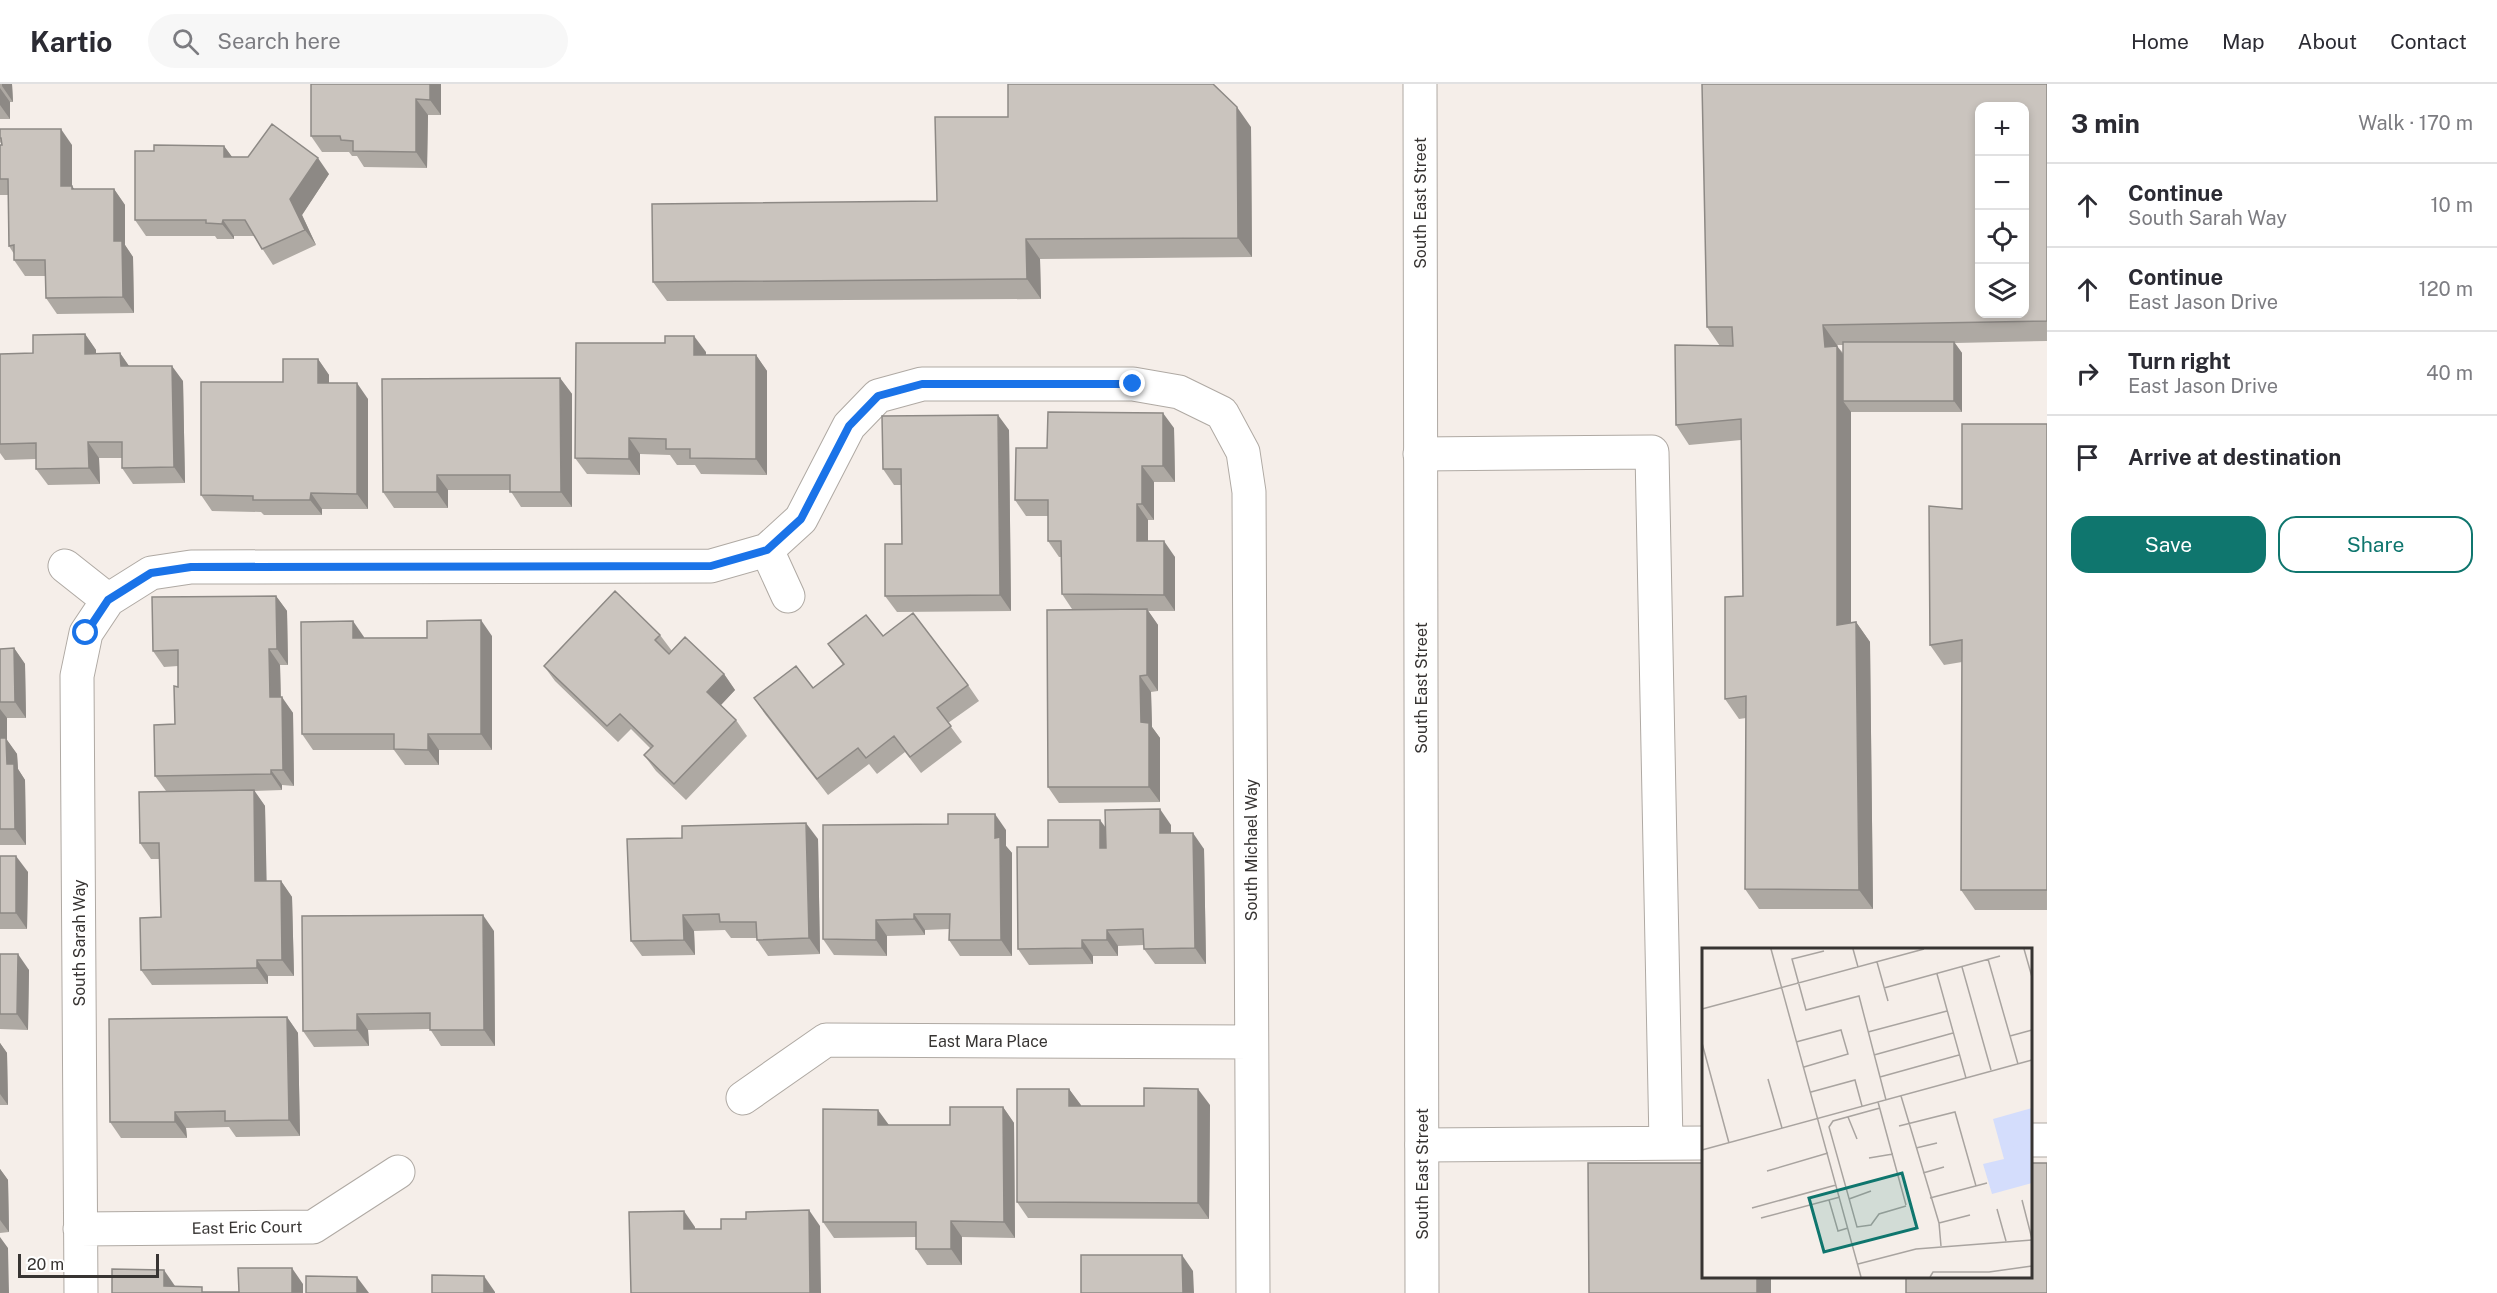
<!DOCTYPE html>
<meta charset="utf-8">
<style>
:root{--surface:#fff;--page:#f7f7f7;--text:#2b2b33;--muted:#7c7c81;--line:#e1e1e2;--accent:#0f766e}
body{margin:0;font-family:"Public Sans",sans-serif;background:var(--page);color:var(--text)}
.controls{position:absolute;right:18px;top:18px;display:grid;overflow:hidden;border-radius:12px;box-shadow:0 3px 9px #0003}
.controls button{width:54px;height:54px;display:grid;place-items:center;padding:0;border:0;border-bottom:2px solid var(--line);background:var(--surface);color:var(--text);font:30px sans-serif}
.scale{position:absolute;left:18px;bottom:15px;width:141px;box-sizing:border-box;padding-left:6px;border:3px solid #373432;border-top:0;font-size:16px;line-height:21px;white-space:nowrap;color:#373432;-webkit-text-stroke:4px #fff;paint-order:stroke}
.stop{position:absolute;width:18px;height:18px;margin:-14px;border:4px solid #1a73e8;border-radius:50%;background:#fff}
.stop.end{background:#1a73e8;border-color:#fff;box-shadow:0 2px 6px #0008}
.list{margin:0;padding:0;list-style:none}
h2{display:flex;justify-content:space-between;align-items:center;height:78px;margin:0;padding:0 24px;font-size:26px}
h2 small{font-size:20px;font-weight:400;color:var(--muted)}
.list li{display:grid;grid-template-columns:39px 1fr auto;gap:18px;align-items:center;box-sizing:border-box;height:84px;padding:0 24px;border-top:2px solid var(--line)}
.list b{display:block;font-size:22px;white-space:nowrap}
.list p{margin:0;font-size:20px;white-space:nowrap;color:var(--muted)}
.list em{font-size:20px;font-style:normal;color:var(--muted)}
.actions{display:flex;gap:12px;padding:18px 24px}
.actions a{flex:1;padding:14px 0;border:2px solid var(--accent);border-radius:18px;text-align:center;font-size:21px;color:var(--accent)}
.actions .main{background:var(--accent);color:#fff}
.icon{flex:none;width:33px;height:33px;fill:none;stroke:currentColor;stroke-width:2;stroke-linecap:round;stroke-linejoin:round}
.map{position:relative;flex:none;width:2047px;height:1209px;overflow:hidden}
header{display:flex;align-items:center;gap:36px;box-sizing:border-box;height:84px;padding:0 30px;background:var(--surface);border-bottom:2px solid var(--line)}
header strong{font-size:28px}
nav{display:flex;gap:33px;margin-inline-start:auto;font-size:21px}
.search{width:420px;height:54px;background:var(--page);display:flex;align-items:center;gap:15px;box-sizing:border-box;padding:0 21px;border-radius:33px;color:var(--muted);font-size:22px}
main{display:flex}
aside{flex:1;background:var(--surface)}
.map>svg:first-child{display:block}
</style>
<header>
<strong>Kartio</strong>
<div class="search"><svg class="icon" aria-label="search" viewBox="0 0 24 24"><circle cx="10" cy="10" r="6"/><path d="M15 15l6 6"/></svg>Search here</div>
<nav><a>Home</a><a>Map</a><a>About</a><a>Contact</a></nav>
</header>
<main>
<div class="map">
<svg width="2047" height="1209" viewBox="0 0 2047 1209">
<rect width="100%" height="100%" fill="#f5eee9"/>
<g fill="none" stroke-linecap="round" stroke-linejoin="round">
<defs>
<path id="street" d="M1420,370l232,-2 14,691
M767,466l21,46
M65,482l43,34
M743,1014l83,-58 425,2
M2030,1056h17
M1422,1061l282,-2
M80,1145l233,-2 85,-55
M81,1209l-4,-617 9,-43 22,-33 43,-27 40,-6 520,-1 56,-16 34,-31 48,-93 29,-30 44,-12h211l46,8 43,21 21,39 6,40 4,801"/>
<path id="secondary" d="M1420,0l2,1209"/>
</defs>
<!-- street casing -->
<use href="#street" stroke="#afa9a3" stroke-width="35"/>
<!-- secondary casing -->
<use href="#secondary" stroke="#afa9a3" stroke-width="35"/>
<!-- street -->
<use href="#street" stroke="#fff" stroke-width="33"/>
<!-- secondary -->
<use href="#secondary" stroke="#fff" stroke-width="33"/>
</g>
<!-- wall -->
<path fill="#aea9a3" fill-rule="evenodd" d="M0,0h12l1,18h-3v17h-10z
M311,0h130v31h-13l-1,53 -63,-1 -7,-11h-5l-3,-4h-27l-11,-16z
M2047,0v257l-92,2 7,10v59h-111v211l5,-1 14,20 3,267h-114l-14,-20 1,-171 -7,1 -14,-20 18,-103 -2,-156 -52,5 -13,-20 44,-79 -13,-19zM1837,261h6v8l-6,-7z
M1251,43l1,130 -212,2 1,40 -374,2 -14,-19 284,-81z
M0,45l72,16v41l2,3h40l11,16v40l8,12 1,56 -77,1 -11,-16v-22h-21l-11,-16v-6l-5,-8 -1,-51h-8v-50h2l-2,-3z
M224,62l8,11 97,17 -27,41 14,30 -43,20 -19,-29h-20v3h-17l-2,-3h-69l-11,-16 19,-69z
M85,250l11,16v4l24,-1 9,13 54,15 2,102 -52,1 -11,-16v-10h-23l1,26 -52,1 -12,-16v-10l-31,1 -5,-7v-99l33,-1z
M706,268v3h50l11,16v104l-66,-1 -6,-9h-18l-7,-10 -30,-1v21l-53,-1 -12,-16z
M318,275l11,16v8l39,16v110h-46v6h-58l-3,-3 -49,-1 -11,-16 82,-113z
M560,294l12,16v113h-51l-11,-17h-62v18h-54l-11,-16z
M2047,340v486h-72l-14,-20 1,-228 -18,3 -14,-20z
M1174,344l1,54h-21v38h-6v21l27,16v54h-27l10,14v66l-7,1 1,35 8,11v64l-101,1 -11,-16 24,-178 -10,-15 -1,-37h-2l-11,-16v-25h-22l-11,-16 32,-52z
M1009,346l2,181 -114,1 -12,-16 17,-52 -1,-59h-7l-11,-16z
M276,512l11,15 1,54h-8l1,32 12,16 1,73 -12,-1v5l-28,1 11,15 1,75h15l11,16 2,79h-26v8l-116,1 -11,-15 20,-53 -1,-58h-9l-11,-16 26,-52 -11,-15 20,-52 3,-37v-21l-14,1 -11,-16z
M660,551l12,16 -3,2 55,21 11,16 -14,15 15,15 11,16 -61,64 -30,-29 -12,-16 7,-6 -20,-20 -13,13 -63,-61 -11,-15z
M492,552v114h-53v15h-34l-11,-15h-81l-11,-16 62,-97v1z
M883,552l85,49 11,16 -31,22 14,19 -41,31 -16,-21 -28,22 -8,-10 -41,31 -63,-81 -11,-16 59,-10 30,-23 -15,-21z
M14,564l11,16 1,54h-19v22l10,14 1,15 7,11 1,65h-26v-196z
M1171,741v8l33,16 2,115h-51l-11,-15v-4l-26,1v10h-25v8l-64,1 -11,-16 30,-102 57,-20z
M1006,746v16l6,7v103h-52l-11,-16v-11l-24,1v5l-38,1v20l-53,-1 -11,-16z
M818,755l2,115 -52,2 -11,-16v-2h-26l-6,-8 -31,1 1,24 -53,1 -11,-15z
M0,772l28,16 -1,57h-27z
M494,847l1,115h-54l-11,-17 -62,1 1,16 -55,1 -11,-16z
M0,870l29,16 -1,60 -28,-1z
M287,933l11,16 2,103 -64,1 -7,-10 -43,1 1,10h-66l-11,-16z
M0,959l7,10 1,52h-8z
M1069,1005l12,17h63l66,-1 -1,114 -181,-1 -11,-16z
M1003,1023l11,16 1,115 -53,-1v28h-35l-11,-16v-12l-82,1 -11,-16 66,-97h61z
M0,1085l8,11 1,52 -9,1z"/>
<!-- shaded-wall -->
<path fill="#8d8985" d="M2,0h10l1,18 -11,-16z
M430,0h11v31l-11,-15z
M0,4l10,14v17l-10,-14z
M416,15l12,16 -1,53 -11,-16z
M1237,23l14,20 1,130 -14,-19z
M61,45l11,16v41l11,16 -22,-16z
M224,62l11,15 -11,-4z
M318,74l11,16 -27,41 14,30 -11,-15 -15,-31z
M114,105l11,16v40l8,12 1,56 -11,-16 -9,-56z
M223,136l11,16v3l-12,-15z
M1026,155l14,20 1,40 -14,-20z
M1823,241l14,20v7v-6l14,20 -8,35 8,11v233l-14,-20 -12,-278z
M85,250l11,16v20l-11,-16z
M694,252l12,16 -1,19 -11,-16z
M1954,258l8,11v59l-8,-11z
M120,269l11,16 -10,-3z
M756,271l11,16v104l-11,-16z
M318,275l11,16v23l-11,-15z
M172,282l11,15 2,102 -11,-16z
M560,294l12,16v113l-11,-15z
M357,299l11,16v110l-11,-15z
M1163,329l11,15 1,54 -12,-16z
M998,331l11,15 2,181 -11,-16z
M629,354l11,16v21l-11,-16z
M88,358l11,16 1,26 -11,-16z
M1142,382l12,16v38l-12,-16z
M437,391l11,15v18l-11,-16z
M311,409l11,16v6l-12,-15z
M1137,420l11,16v37l-11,-16z
M1164,457l11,16v54l-11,-16z
M276,512l11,15 1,54 -11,-16z
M1147,525l11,16v66l-11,-16z
M481,536l11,16v114l-11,-16z
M353,537l11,16v17l-11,-16z
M1856,538l14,20 3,267 -14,-19z
M14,564l11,16 1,54 -11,-16z
M269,565l11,16 1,48 -11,-16z
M724,590l11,16 -17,18 -11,-16z
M1140,592l11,16 1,35 8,11v64l-11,-15 -8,-65z
M282,613l11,16 1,73 -11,-16z
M0,625l7,9v22l10,14 1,15 7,11 1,65 -11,-16 -15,-85z
M428,650l11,16v15l-11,-15z
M271,686l11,15v5l-11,-16z
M254,706l11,16 2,91 -12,-16z
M1160,725l11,16v24l-11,-16z
M995,730l11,16v16l6,7v103l-11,-16 -6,-102z
M1100,736l12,16 -1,28 -11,-16z
M806,739l12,16 2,115 -11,-16z
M1193,749l11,16 2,115 -11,-16z
M16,772l12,16 -1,57 -11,-16z
M281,797l11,16 2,79 -12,-16z
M914,830l11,16v5l-11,-16z
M483,831l11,16 1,115 -11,-16z
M683,831l11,16 1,24 -11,-15z
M876,836l11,16v20l-11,-16z
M1107,846l11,16v10l-11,-16z
M1082,856l11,16v8l-11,-16z
M18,870l11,16 -1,60 -11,-16z
M257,876l11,16v8l-11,-16z
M357,930l11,16 1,16 -12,-16z
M287,933l11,16 2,103 -11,-16z
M0,959l7,10 1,52 -8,-11z
M1069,1005l12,16 -1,17 -11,-16z
M1198,1005l12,16 -1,114 -11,-16z
M1003,1023l11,16 1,115 -11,-16z
M878,1026l11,15h-11z
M175,1028l11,16 1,10 -12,-16z
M0,1085l8,11 1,52 -9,-12z
M809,1126l11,16 1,67h-11z
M684,1127l11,16v18l-11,-16z
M951,1137l11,16v28l-11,-16z
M0,1153l8,11 1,45h-9z
M1182,1171l11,16 1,22h-11z
M292,1184l11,16v9h-11z
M164,1186l11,16v7l-11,-7z
M484,1192l11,16v1h-11z
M1757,1192h14v17h-14z
M357,1193l12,16h-12z"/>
<!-- building -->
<path fill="#cac4be" stroke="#8d8985" stroke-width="1.5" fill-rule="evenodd" d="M311,0h119v16l-14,-1v53l-63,-1v-10l-12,-1 -1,-4h-29z
M1008,0h205l24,23 1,131 -212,1 1,40 -374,3 -1,-78 285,-3 -2,-84h73z
M1702,0h345v237l-224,4 2,22 12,-1v279l19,-3 3,268 -114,-1 1,-193 -21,3v-102l18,-1 -2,-177 -65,6 -1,-80 58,1 -1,-19h-25zM1980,22h45v208h-45z
M272,40l46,34 -28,41 15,31 -43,19 -17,-29h-22l-1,4 -16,-1v-3h-71v-69h19v-6l70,1v11h24z
M0,45h61v57h11v3h42v52h8l1,56 -77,1 -1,-38h-31v-15l-5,1 -1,-67h-8v-34h2l-1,-7h-1z
M85,250v20l35,-1 1,13h51l2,101 -52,1v-26h-34l1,26 -53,1v-26l-36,1v-90l33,-1v-18z
M665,252h29v19h62v104l-66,-1v-9h-24v-10l-37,-1v21l-54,-1 1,-115h89z
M1843,258h111v59h-111z
M283,275h35v24h39v111l-46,-1 -1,7h-57v-4l-52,-1v-113h82z
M560,294l1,114h-51v-17h-73v17h-54l-1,-113z
M1048,328l115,1v53h-21v38h-5v37h27v54l-102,-1 -1,-53h-13v-41h-33l1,-52h31z
M998,331l2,180 -115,1v-52h17l-1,-75h-18l-1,-53z
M1962,340h85v466h-86l1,-250 -32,5 -1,-139 33,3z
M615,507l45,44 -5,5 14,14 16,-17 39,37 -17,18 29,28 -62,64 -30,-29 9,-9 -33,-32 -13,12 -63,-60z
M276,512l1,53h-8l1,48h12l1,73h-12v4l-116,2 -1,-51 21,-1 -1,-38 4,1v-37l-25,1 -1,-54z
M1147,525v66l-7,1 1,46 8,1v64h-101l-1,-177z
M913,529l55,72 -31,23 14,18 -41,31 -16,-21 -28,22 -8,-10 -41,31 -63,-81 42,-32 17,22 31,-24 -16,-20 38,-29 17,21z
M481,536v114h-53v16l-34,-1v-15h-92l-1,-112 52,-1v17h74v-17z
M14,564l1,54h-15v-53z
M0,654h6l1,26h7l1,65h-15z
M254,706l1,91h26l1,79h-25v8l-116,2 -1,-52 21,-1 -2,-74h-19l-1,-51z
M1160,725v24h33l2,115 -51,1 -1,-20 -36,1v10h-25v8l-64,1 -1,-102h31v-27h52v28h6l-1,-38z
M948,730h47v24l5,-1 1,103h-52l1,-26h-36v5l-38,1v20l-53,-1v-114l125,-1z
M806,739l3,115 -52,2 -1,-18h-36l-1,-8 -36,1 1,25 -53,1 -4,-102 55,-1v-12z
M0,772h16v57h-16z
M483,831l1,115h-54v-17l-73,1v16l-54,1 -1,-115z
M0,870h18l-1,60h-17z
M287,933l2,103 -64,1v-10l-50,1v10h-65l-1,-103z
M1144,1004l54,1v114l-181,-1v-113h52v17h75z
M950,1023h53l1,115 -53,-1v28h-35v-27h-93v-113l55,1v15h72z
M1588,1079h116v113h53v17h-168z
M2031,1079h16v130h-141v-17h125z
M809,1126l1,83h-179l-2,-81 55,-1v18h37v-10h25v-7z
M1081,1171h101l1,38h-102z
M238,1184h54v25h-180v-24l52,1v16l38,1v5h37z
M432,1191l52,1v17h-52z
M306,1192l51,1v16h-51z"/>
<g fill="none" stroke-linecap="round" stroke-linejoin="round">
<!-- route -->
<path stroke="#1a73e8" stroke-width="8" d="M86,549l22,-33 43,-27 40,-6 520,-1 56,-16 34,-31 48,-93 29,-30 44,-12h211"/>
</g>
<g text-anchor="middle" stroke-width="4.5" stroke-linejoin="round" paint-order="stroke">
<!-- street labels -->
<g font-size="16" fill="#373432" stroke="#fff">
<text transform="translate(1420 119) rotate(-90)" y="6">South East Street</text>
<text transform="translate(1421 604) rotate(-90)" y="6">South East Street</text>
<text transform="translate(1251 766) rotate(-90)" y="6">South Michael Way</text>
<text transform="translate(79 859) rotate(-90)" y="6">South Sarah Way</text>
<text x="988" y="963">East Mara Place</text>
<text transform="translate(1422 1090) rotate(-90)" y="6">South East Street</text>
<text transform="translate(247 1143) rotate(-1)" y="6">East Eric Court</text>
</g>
</g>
<!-- overview -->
<g transform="translate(1702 864)">
<rect width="330" height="330" fill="#f5eee9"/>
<path d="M330,160v75l-40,11 -9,-30 21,-5 -11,-40z" fill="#d4ddfc"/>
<path d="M330,164v21h-2l-14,-16zM299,177h13l12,6 6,11 -24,6z" fill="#d4ddfc"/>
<path fill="none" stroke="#a9a4a0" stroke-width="1.5" d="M69,1l90,328M151,1l5,18M322,1l8,28M122,3l-32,8 14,51 53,-14 27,104M286,11l30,105M175,14l11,39M260,19l29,103M235,26l29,104M182,40l116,-32M0,61l222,-60M166,84l79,-21M308,88l22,-6M94,94l45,-12 7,24 -44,13M0,95l27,100M172,107l79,-22M178,129l79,-22M66,131l14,49M109,144l44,-12 7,26M199,148l38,127 2,23M176,154l28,103M178,160l-47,13 -4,6 28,100 14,-2 8,-11 27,-8M146,169l9,22M197,178l56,-14 21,74M214,200l21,-5M0,202l330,-90M167,210l24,-4M65,223l61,-18M221,225l21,-6M228,250l57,-15M147,251l22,-8M127,252l9,31 10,-3M320,252l10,39M50,260l84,-23M295,261l9,32M59,270l79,-21M237,275l31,-8M156,316l58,-15 116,-9M228,329l3,-5h56l43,-6"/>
<path fill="#0f766e" fill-opacity="0.15" stroke="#0f766e" stroke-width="3" d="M200,225l15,55 -93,24 -15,-54z"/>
<rect width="330" height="330" fill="none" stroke="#373432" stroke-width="3"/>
</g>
</svg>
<div class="controls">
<button>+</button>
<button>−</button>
<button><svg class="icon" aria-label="locate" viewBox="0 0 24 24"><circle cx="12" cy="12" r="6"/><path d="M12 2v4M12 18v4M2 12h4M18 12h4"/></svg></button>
<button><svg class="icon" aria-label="layers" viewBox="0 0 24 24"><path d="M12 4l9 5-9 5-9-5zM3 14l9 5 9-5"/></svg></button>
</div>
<div class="scale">20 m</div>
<div class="stop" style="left:86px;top:549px"></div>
<div class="stop end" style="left:1133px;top:300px"></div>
</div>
<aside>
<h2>3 min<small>Walk · 170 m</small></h2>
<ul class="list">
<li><svg class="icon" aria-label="ahead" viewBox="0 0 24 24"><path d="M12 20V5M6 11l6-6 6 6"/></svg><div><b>Continue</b><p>South Sarah Way</p></div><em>10 m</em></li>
<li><svg class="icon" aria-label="ahead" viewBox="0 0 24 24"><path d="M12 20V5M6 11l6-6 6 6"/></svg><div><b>Continue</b><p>East Jason Drive</p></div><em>120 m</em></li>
<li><svg class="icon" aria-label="right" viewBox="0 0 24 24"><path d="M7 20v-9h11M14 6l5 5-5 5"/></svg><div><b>Turn right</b><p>East Jason Drive</p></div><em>40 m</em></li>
<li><svg class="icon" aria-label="arrive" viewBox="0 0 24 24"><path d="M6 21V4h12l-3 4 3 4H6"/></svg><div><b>Arrive at destination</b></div></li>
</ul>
<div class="actions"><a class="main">Save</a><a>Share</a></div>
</aside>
</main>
